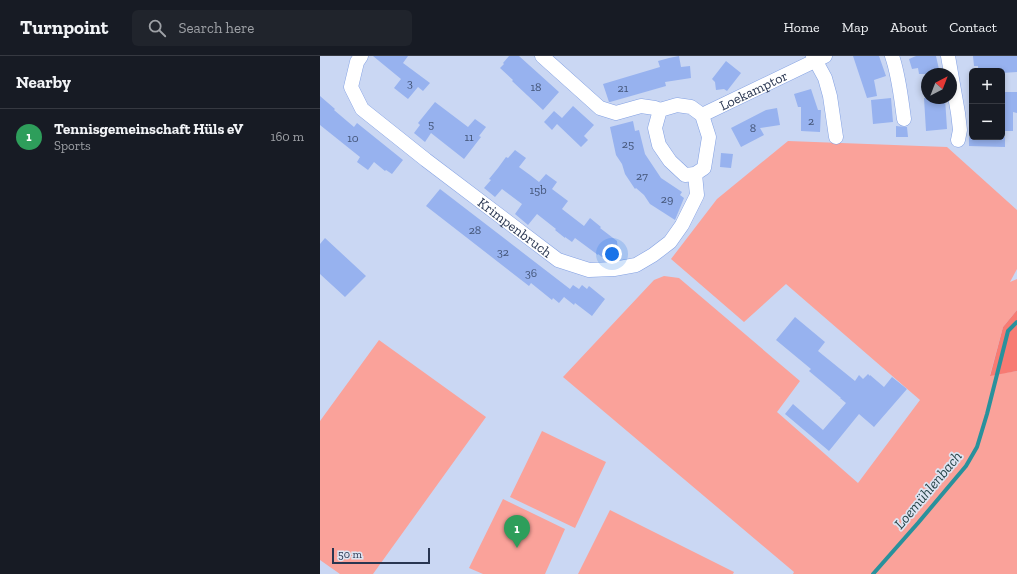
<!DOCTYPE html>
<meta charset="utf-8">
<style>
:root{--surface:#171b24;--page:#20242c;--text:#f1f3f6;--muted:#9ea1a6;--line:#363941;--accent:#1a73e8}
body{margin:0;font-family:"Zilla Slab",serif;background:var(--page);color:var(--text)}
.controls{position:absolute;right:12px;top:12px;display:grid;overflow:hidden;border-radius:6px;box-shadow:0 2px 6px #0003}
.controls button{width:36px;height:36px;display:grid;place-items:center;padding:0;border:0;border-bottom:1px solid var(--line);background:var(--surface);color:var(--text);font:20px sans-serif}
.compass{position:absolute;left:601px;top:12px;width:36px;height:36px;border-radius:50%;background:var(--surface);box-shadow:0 2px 6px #0003;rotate:42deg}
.scale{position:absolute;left:12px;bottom:10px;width:98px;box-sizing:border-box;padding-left:4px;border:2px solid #293651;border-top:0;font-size:11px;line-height:14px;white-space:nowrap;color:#293651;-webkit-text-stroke:3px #dde4f2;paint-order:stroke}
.you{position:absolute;left:292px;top:198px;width:14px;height:14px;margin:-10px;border:3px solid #fff;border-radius:50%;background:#1a73e8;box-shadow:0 0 0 6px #1a73e833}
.badge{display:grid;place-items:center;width:26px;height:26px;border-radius:50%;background:var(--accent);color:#fff;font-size:13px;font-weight:700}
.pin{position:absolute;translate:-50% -33px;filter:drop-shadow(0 1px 2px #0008)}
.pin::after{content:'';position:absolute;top:21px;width:14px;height:12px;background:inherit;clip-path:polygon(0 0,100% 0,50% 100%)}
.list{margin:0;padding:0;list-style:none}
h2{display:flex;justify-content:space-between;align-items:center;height:52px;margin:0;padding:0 16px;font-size:17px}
h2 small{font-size:13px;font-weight:400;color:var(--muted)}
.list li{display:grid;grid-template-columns:26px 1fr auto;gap:12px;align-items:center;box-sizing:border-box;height:56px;padding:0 16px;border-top:1px solid var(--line)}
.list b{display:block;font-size:15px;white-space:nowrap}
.list p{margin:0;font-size:13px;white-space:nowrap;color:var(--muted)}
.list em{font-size:13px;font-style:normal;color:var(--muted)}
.icon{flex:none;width:22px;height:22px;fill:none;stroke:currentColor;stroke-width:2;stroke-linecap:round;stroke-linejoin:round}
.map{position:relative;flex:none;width:697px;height:518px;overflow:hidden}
header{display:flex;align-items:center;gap:24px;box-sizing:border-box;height:56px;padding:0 20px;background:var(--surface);border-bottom:1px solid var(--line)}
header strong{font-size:19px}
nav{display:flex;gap:22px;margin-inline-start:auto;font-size:14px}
.search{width:280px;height:36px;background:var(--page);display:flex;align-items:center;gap:10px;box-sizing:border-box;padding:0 14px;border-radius:6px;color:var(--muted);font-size:15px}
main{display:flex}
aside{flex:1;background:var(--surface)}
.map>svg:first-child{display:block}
</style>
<header>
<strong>Turnpoint</strong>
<div class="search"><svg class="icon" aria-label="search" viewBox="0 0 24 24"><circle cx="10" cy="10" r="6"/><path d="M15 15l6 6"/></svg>Search here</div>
<nav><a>Home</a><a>Map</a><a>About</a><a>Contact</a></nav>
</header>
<main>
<aside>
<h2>Nearby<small></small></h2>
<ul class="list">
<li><span class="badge" style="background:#2e9e5b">1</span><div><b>Tennisgemeinschaft Hüls eV</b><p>Sports</p></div><em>160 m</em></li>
</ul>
</aside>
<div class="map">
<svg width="697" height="518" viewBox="0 0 697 518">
<rect width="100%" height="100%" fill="#cad7f3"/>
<!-- green -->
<path fill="#faa29a" d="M468,85l159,6 70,63v59l-7,13 7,-3v31l-14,17 -13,48 27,-4v203h-224l1,-2 -231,-195 91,-97 10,-4 15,2 121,103 -23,31 81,71 62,-83 -134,-116 -42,38 -73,-63 46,-60z
M59,284l107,77 -113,157h-33l-20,-14v-139z
M222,375l64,31 -31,66 -65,-31z
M183,443l62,30 -20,45h-62l-14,-6z
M290,454l124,62 -1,2h-155z"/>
<!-- forest -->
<path fill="#f77b73" d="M697,254v61l-27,5 13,-49z"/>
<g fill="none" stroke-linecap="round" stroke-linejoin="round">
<!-- stream -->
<path stroke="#29919c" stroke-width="4" d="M553,518l45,-51 48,-57 11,-19 10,-33 21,-83 9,-9"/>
</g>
<!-- building -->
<path fill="#97b2ef" d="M53,0h35l-5,7 27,20 -7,8 -5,-4 -10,12 -14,-11 7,-9z
M189,0h10l40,36 -16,18 -31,-29 1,-1 -13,-12 4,-4 -1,-1z
M359,0l2,11 9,-1 1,12 -26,4 1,4 -56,16h-1l-6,-18 57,-17 -2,-6 11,-3z
M533,0h26l7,20 -12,4 3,16 -10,2z
M596,0h20l4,18h-21l-1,-6 -6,1 -3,-10z
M653,0h44v16l-15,1v-2h-24v-5h-4z
M406,5l15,12 -14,18 -3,-2 -8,1 -1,-8 -3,-3z
M491,33l7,21h3l-1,22 -19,-1v-24h-3l-4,-13z
M682,36h15v21l-4,-1v19h-11z
M0,40l15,13 -1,1 20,17 3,-4 46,37 -11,14 -6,-4 -1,1 -11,-9 -6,8 -11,-8 3,-5 -40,-32z
M571,42l2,24 -20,2 -2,-24z
M604,42h21l2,31 -21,2z
M115,46l33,25 7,-8 11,8 -7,9 2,1 -17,22 -33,-26 -6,9 -11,-9 6,-8 -2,-2z
M253,50l21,19 -10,11 4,4 -7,7 -24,-23 -5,6 -8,-8 10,-11 8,7z
M457,52l3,17 -20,3 4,7 -23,12 -10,-19 35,-18z
M313,65l2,10 4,-1 6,24 16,24 21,14 -2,3 4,3 -9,22 -25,-16 -6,-9 -8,-7 -1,1 -10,-15 -3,-10 -6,-9 -6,-28z
M576,70l9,1h2l1,10h-12z
M649,81h36v10l-36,-1z
M195,94l11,8 -7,9 11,8 9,7 7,-8 11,8 -5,7 16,12 -6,8 22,17 6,-8 11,9 -1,1 17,13 1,10 -3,5 -13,1 -4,-3v1l-23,-17 -3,4 -7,-5v1l-10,-8 1,-1 -19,-15 -9,11 -13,-11 7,-10 -20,-15 -7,8 -11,-9 7,-8 -2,-1 9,-11 8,-11 2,1z
M401,97l12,1 -2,14 -11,-1z
M120,133l130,100 3,-4 6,4 3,-4 5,4 2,-3 16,13 -13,17 -17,-13 -1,2 -10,-8 -5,6 -6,-5 -1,2 -21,-17 -2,3 -103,-80z
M5,182l41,38 -21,21 -25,-23v-30z
M475,261l30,25 -7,9 37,30 4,-6 4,4 5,-5 2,2v-1l14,12 8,-10 15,12 -33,38 -15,-13 -30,37 -44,-37 8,-10 30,26 23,-27 -6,-5h1l-32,-27 2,-2 -35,-29z"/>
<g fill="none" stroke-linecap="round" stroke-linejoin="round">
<defs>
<g id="street">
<path id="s1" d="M41,0l-4,6 -6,25 11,22 64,51 132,100 31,10 25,-1 22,-4 17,-10 17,-13 12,-17 15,-30 -2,-21"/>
<path d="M222,0l58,52 16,5 25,-7 14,2 5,2"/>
<path d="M493,0l12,22 5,18 6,41"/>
<path d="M572,0c7,20 9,42 12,63"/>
<path d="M628,0l10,57 2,17 -2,10"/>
<path d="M357,49l14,2 11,8 7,22 -5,31 -9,6 -10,1 -15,-14 -11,-16 -4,-17 5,-18z"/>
<path id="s2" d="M382,59l123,-59"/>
</g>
</defs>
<!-- street casing -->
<use href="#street" stroke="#83a1e3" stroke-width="15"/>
<!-- street -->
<use href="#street" stroke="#fff" stroke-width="14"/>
</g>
<g text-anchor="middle" stroke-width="3.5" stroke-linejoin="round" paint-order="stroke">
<!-- number labels -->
<g font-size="12" fill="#445578">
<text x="90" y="31">3</text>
<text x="216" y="35">18</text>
<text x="303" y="36">21</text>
<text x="491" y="69">2</text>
<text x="111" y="72">5</text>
<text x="433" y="76">8</text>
<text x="149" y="85">11</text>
<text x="33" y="86">10</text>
<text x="308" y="92">25</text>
<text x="322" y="124">27</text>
<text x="218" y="138">15b</text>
<text x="347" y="147">29</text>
<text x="155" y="178">28</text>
<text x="183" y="200">32</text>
<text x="211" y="221">36</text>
</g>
<!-- street labels -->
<g font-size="14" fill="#293651" stroke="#dde4f2">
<text dy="5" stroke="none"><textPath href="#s2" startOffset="57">Loekamptor</textPath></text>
<text dy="5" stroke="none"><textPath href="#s1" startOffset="251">Krimpenbruch</textPath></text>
</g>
<!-- water labels -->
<g font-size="15" font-style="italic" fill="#254347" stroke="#dde4f2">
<text transform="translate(608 434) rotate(-50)" y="5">Loemühlenbach</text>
</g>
</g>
</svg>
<div class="controls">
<button>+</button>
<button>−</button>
</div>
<svg class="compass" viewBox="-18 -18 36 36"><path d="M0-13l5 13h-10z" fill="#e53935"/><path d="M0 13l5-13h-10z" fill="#9ea1a6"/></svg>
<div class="scale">50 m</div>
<div class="you"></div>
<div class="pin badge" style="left:197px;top:492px;background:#2e9e5b">1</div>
</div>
</main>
